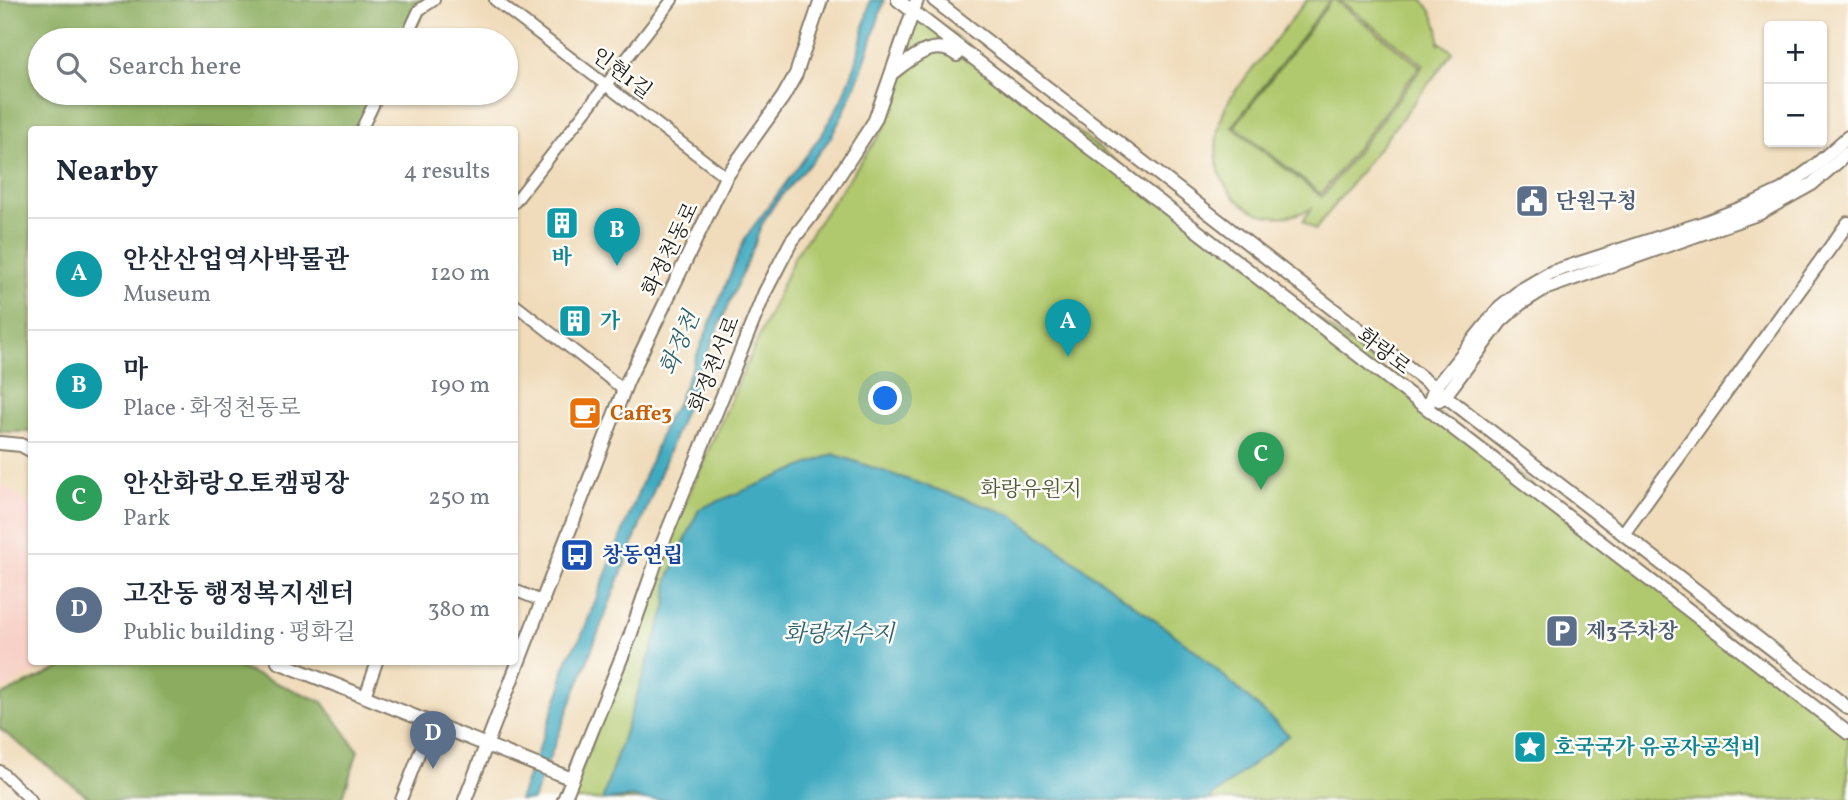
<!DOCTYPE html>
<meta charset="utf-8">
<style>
:root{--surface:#fff;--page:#f6f6f7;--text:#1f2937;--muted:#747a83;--line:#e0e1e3;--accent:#d1495b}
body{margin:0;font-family:Vollkorn,"Noto Serif KR",serif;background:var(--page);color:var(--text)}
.controls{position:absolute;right:21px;top:21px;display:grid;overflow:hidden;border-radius:7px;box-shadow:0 2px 5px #0004}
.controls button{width:63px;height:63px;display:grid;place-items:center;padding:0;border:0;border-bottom:2px solid var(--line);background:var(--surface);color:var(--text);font:35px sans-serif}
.you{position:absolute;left:886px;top:399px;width:24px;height:24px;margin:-18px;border:5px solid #fff;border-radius:50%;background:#1a73e8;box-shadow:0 0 0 10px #1a73e833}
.badge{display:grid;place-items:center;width:46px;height:46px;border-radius:50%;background:var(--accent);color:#fff;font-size:23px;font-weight:700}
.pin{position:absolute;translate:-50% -58px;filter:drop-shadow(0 2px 4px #0008)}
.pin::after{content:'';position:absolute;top:37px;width:24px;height:21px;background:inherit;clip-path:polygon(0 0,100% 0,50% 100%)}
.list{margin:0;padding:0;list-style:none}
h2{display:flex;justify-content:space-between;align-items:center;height:91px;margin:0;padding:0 28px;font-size:30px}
h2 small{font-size:23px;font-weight:400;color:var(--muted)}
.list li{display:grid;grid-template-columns:46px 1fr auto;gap:21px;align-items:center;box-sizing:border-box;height:112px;padding:0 28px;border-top:2px solid var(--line)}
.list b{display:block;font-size:26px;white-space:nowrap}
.list p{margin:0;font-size:23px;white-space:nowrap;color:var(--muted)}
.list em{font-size:23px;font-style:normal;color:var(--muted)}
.icon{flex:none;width:38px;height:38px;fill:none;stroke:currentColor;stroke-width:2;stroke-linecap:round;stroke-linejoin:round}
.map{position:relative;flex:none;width:1848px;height:800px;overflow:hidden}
.search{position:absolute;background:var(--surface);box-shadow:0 2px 5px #0004;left:28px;top:28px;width:490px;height:77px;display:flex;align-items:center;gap:18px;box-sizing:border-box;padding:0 24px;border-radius:38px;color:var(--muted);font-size:26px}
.panel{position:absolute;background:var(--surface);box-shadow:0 2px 5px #0004;left:28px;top:126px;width:490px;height:539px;border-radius:7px}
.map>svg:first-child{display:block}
</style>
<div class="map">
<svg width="1848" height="800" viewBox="0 0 1848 800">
<rect width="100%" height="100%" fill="#fdfcf7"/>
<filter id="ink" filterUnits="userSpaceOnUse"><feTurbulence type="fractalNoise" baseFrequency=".0143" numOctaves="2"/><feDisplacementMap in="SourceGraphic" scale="14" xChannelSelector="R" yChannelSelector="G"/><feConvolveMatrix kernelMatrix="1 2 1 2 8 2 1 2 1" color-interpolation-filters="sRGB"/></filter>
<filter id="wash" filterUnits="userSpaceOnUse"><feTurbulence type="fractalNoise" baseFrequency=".00686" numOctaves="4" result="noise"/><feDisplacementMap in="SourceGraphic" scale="28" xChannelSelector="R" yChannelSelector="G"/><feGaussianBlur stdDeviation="1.57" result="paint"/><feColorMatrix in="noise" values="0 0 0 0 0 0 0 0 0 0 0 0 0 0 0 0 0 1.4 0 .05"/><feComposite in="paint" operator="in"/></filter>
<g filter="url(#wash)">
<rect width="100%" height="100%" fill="#f0dbba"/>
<!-- built -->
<path fill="#f7d1c7" d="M0,483l31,22 1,157h23l-54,28z"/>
<!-- green -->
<path fill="#b1c96e" stroke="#667245" stroke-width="2" d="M1307,0h23l-98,127 90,70 102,-132 -85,-65h84c11,14 17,26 16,44l2,-1 12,9 -138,178 -12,-9 8,-12c-24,11 -49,11 -70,-6 -28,-22 -30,-60 -17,-92 6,-16 20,-30 30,-44 18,-22 35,-45 53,-67z
M1332,0h3l85,66 -99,128 -86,-68z
M918,7l930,725v68h-1278l120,-309 105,-235 89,-128z"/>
<!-- forest -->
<path fill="#8cad61" stroke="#54643e" stroke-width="2" d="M0,0h437l-13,11 -14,29h-370v53h343l-18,36 -333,1 -1,302h-31z
M73,662h152l98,40 35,49 -16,49h-250l-92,-71v-33z"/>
<!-- water -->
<path fill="#41aac1" stroke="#2e636e" stroke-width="2" d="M870,0h14c-14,47 -28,92 -52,135 -21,35 -69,68 -77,109l-49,112 -173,444h-14l43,-114c-2,-18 9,-35 19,-49l87,-220 9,-13 68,-166 78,-105 21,-38 12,-32z
M833,454l179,61 183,135 94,85 -81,65h-563l-11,-3 -32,3 64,-193 2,-28 31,-70z"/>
</g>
<g filter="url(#ink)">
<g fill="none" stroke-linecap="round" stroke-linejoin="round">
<defs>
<path id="minor" d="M495,0l231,177
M405,40l14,-30 15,-10
M361,130l18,-37
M514,203l158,-203
M514,304l110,86
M514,590l30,12
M365,696l12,-34
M0,771l31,29
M401,800l30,-77"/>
<path id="tertiary" d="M898,0l950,733
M934,0l914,708
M891,74c20,-15 42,-37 66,-19
M1439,400l6,-4 56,-75 19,-17 24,-15 216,-76 52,-29 36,-31
M1427,408l8,-20 65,-81 21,-17 31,-18 151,-49 49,-19 30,-14 29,-21 37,-32
M0,443l21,2 11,6
M1623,534l225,-311
M278,662l294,117
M465,800l162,-418 99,-205 57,-80 13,-23 25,-74
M564,800l65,-161 32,-92 104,-255 26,-50 31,-40 53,-82 42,-120"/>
</defs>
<!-- minor casing -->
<use href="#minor" stroke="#867c6b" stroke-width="14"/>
<!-- tertiary casing -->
<use href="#tertiary" stroke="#867c6b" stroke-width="16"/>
<!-- minor -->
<use href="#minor" stroke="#fff" stroke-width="10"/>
<!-- tertiary -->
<use href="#tertiary" stroke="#fff" stroke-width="12"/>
</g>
</g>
<!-- icons -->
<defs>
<symbol id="civic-square" viewBox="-11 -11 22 22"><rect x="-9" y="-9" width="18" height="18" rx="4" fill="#5c6f8a" stroke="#fdfcf7"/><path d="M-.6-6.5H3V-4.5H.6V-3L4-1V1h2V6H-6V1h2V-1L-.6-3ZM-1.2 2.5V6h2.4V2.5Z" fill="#fff"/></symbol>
<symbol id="building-square" viewBox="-11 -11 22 22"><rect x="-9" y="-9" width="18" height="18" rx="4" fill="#0f9aa8" stroke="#fdfcf7"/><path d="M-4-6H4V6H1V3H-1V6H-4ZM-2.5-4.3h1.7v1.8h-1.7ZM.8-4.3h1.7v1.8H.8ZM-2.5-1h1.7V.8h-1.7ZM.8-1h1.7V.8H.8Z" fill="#fff"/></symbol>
<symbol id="cafe-square" viewBox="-11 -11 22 22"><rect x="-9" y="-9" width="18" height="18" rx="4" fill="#e8710a" stroke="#fdfcf7"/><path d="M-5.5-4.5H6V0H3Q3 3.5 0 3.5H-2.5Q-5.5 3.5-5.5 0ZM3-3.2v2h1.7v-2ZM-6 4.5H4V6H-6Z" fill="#fff"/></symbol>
<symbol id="bus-square" viewBox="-11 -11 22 22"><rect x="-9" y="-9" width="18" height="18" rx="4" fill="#1a4fb4" stroke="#fdfcf7"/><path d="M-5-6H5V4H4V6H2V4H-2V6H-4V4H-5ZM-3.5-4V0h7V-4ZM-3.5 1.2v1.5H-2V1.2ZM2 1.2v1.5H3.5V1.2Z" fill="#fff"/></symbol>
<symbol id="parking-square" viewBox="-11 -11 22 22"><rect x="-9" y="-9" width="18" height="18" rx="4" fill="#5c6f8a" stroke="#fdfcf7"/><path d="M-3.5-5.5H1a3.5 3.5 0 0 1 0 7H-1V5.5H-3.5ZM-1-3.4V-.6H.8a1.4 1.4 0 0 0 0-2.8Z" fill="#fff"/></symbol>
<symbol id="sight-square" viewBox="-11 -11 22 22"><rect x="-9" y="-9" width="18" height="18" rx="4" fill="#0f9aa8" stroke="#fdfcf7"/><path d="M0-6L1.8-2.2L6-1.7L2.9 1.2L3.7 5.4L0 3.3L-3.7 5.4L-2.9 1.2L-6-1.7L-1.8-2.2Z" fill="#fff"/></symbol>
</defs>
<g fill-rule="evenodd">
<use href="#civic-square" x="1513" y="182" width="38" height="38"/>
<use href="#building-square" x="543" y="204" width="38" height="38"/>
<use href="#building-square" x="556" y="302" width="38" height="38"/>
<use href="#cafe-square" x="566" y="394" width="38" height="38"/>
<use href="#bus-square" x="558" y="536" width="38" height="38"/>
<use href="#parking-square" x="1543" y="612" width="38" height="38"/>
<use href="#sight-square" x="1511" y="728" width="38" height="38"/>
</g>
<g text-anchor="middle" stroke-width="5" stroke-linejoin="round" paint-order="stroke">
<!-- street labels -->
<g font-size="21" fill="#1c1c1c" stroke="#fdfcf7">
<text transform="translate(622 73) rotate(37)" y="7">인현1길</text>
<text transform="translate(670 249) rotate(-64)" y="7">화정천동로</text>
<text transform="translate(1384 351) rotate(38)" y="7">화랑로</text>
<text transform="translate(714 364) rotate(-68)" y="7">화정천서로</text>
</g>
<!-- service labels -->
<g font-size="21" font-weight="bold" fill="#4e5e75" stroke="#fdfcf7" text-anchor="start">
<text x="1556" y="208">단원구청</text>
<text x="1586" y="638">제3주차장</text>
</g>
<!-- culture labels -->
<g font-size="21" font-weight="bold" fill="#0d838f" stroke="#fdfcf7" text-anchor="start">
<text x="562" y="264" text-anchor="middle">바</text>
<text x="600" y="328">가</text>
<text x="1554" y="754">호국국가 유공자공적비</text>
</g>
<!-- food labels -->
<g font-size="21" font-weight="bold" fill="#c56008" stroke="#fdfcf7" text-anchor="start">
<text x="610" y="420">Caffe3</text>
</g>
<!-- park labels -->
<g font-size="21" fill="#505939" stroke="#fdfcf7">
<text x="1031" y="496">화랑유원지</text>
</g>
<!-- transit labels -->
<g font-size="21" font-weight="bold" fill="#164399" stroke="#fdfcf7" text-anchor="start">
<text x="602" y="562">창동연립</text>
</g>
<!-- water labels -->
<g font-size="23" font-style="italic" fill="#2e636e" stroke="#fdfcf7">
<text transform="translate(679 343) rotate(-67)" y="8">화정천</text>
<text x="839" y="641">화랑저수지</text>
</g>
</g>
</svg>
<div class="controls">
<button>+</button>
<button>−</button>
</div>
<div class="you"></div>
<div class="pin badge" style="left:1068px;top:357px;background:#0f9aa8">A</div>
<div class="pin badge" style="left:617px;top:266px;background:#0f9aa8">B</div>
<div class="pin badge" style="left:1261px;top:490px;background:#2e9e5b">C</div>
<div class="pin badge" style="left:433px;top:769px;background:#5c6f8a">D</div>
<div class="search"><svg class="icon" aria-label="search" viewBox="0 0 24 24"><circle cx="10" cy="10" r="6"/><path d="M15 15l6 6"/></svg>Search here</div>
<section class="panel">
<h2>Nearby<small>4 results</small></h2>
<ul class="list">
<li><span class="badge" style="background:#0f9aa8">A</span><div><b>안산산업역사박물관</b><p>Museum</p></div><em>120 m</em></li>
<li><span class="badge" style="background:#0f9aa8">B</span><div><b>마</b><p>Place · 화정천동로</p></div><em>190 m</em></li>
<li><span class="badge" style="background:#2e9e5b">C</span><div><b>안산화랑오토캠핑장</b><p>Park</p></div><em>250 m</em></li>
<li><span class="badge" style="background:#5c6f8a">D</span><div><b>고잔동 행정복지센터</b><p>Public building · 평화길</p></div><em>380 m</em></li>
</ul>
</section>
</div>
